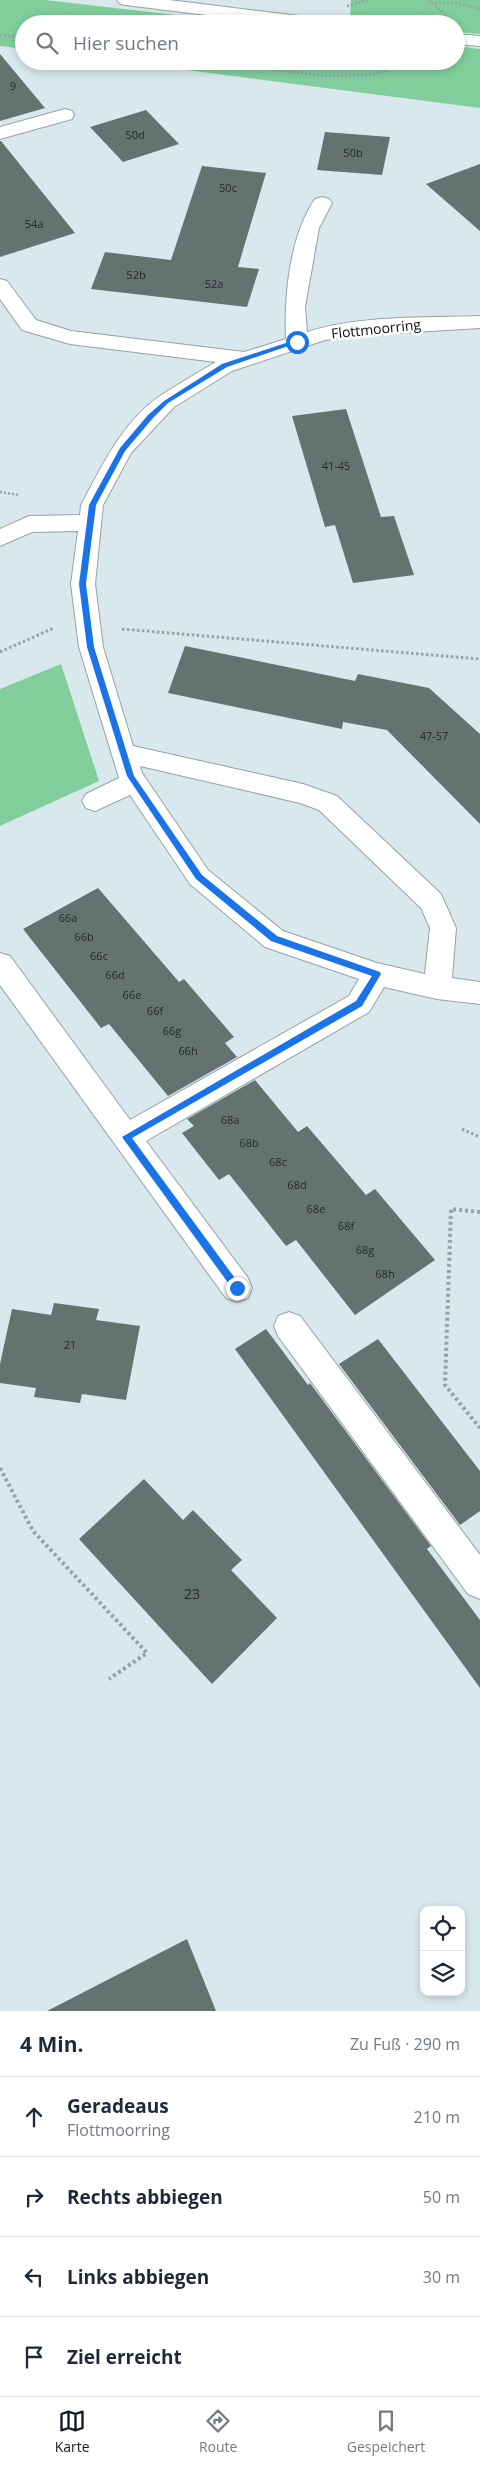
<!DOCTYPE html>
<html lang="de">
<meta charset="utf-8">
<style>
:root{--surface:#fff;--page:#f2f2f3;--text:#1f2937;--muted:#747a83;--line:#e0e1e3;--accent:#111827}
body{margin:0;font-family:"Open Sans",sans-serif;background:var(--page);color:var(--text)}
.controls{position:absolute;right:15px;bottom:15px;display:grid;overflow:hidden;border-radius:10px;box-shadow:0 2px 8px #0003}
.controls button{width:45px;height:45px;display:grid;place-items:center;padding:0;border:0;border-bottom:1px solid var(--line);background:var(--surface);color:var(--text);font:25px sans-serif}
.stop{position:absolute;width:15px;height:15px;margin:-11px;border:4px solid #1a73e8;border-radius:50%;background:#fff}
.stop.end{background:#1a73e8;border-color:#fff;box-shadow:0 1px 5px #0008}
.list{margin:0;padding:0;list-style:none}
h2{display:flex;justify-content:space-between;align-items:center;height:65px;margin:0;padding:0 20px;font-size:21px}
h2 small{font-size:16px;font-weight:400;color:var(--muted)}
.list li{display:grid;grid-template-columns:32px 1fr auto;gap:15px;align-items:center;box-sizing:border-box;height:80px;padding:0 20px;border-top:1px solid var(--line)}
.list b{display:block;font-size:19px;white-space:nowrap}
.list p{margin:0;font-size:16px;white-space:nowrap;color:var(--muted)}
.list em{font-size:16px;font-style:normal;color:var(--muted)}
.icon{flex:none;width:28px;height:28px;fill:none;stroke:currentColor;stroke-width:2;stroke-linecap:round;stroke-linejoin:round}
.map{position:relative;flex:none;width:480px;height:2011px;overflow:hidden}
.search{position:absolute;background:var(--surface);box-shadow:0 2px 8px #0003;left:15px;right:15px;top:15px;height:55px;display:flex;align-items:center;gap:12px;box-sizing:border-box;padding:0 18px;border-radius:28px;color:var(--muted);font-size:19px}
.sheet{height:385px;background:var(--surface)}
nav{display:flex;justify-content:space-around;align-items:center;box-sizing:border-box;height:70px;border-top:1px solid var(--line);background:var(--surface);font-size:14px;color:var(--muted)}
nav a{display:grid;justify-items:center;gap:2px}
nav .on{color:var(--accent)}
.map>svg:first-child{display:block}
</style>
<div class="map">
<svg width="480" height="2011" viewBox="0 0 480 2011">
<rect width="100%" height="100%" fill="#d8e8ec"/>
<!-- green -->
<path fill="#81ce9c" d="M0,0h45l211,24h-232v25l-24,-3z
M351,0h129v34l-24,-2v-8h-70l-36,-4z
M456,46l24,3v59l-363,-47h339z
M61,664l38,117 -99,45v-137z"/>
<!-- building -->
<path fill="#647370" d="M0,54l45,54 -45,13z
M146,110l33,34 -56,18 -33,-35z
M325,132l65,5 -8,38 -65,-5z
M0,141h1l74,92 -75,24z
M480,164v67l-54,-47z
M202,166l64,7 -28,94 21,2 -12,38 -156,-18 14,-37 66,8z
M346,409l35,108 13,-1 20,59 -61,8 -18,-58 -10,2 -33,-111z
M185,646l170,35 3,-7 71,14 51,46v90l-93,-94 -44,-8 -1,7 -174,-36z
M98,888l81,94 5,-3 50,58 -9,6 12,14 -69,39 -59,-72 -8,4 -78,-99z
M255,1080l43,52 9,-6 59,69 9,-6 60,71 -80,55 -59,-75 -10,6 -57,-72 -10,6 -37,-47 12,-7 -7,-7z
M54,1303l45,6 -3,11 44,6 -14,74 -44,-6 -2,9 -46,-6 2,-9 -36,-5v-19l12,-55 39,6z
M266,1329l42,56 2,-2 121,163 -4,3 53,71v68l-245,-339z
M378,1339l102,132v40l-20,14 -121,-161z
M144,1479l39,41 10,-10 49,50 -11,10 46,48 -65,66 -133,-145z
M187,1939l29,72h-169z"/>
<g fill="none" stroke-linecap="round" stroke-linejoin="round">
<defs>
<path id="minor" d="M117,0h52l155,19 6,1 3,4h-54l-153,-19 -6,-1z
M456,34l24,2v10l-24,-2z
M65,109l7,2 2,4 -2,4 -72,20v-12z
M322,197l7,2 3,4 -13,25 -14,79 2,25c52,-17 118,-14 173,-16v12l-115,7 -40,5 -93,31 -58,36 -43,46 -28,52 -8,79 8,63 30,99 170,38 34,12 104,98 15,34 -4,50 28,4v22l-43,-5 -53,-12 -15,25 -223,129 102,137 4,10 -4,10 -11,4 -11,-4 -226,-313v-32l10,3 120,164 219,-124 10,-17 -94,-32 -75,-63 -60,-89 -35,16 -9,-3 -4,-7 4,-7 33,-16 -40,-131 -8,-63 7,-53 -46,1 -32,14v-17l29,-13 51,-1 1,-10c21,-39 41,-83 79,-109 18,-12 37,-23 56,-34l-146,-18 -48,-14 -22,-31v-20l7,2 29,39 35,11 173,21 42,-13c-2,-44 4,-104 29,-140zM140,766l160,37 19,7 102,98 9,20 -5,46 -48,-11 -94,-32 -75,-61 -66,-97z
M289,1312l11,4 180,239v44l-12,-5 -190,-258 -4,-10 4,-10z"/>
</defs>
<!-- minor casing -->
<use href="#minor" stroke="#93a3a6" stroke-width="2"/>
<!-- path-far2 -->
<path stroke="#96a2a5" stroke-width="2.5" stroke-dasharray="2 2" stroke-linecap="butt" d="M429,0l18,16
M431,3h27l22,6
M347,6l21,-6
M0,35l24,3
M206,61l118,15 48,-1 44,-14
M0,492l20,3"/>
<!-- path-far1 -->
<path stroke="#96a2a5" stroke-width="3" stroke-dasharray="2.5 2.5" stroke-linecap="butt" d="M122,629l358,30
M0,652l54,-24
M462,1129l18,8"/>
<!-- path -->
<path stroke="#96a2a5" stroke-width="4" stroke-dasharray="3 3" stroke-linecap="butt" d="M480,1212l-29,-3 -6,176 35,43
M0,1468l33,63 114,122 -38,26"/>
<!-- minor -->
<use href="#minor" fill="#fff" fill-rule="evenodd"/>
</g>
<!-- route -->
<path fill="#1a73e8" d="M295,340l5,2 -73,25 -59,36 -15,15 -28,33 -29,54 -10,79 8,63 40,129 68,99 75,61 103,36 1,2 -19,32 -230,132 108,147v6l-3,1 -3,-1 -112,-154 234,-136 16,-25 -101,-35 -75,-62 -69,-103 -40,-129 -8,-63 10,-79 31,-57 28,-33 16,-14 58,-37z"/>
<g text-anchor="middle" stroke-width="5" stroke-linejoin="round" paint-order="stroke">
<!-- number labels -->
<g font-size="11" fill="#212a2a">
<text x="13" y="90">9</text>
<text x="135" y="139">50d</text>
<text x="353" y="157">50b</text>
<text x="228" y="192">50c</text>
<text x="34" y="228">54a</text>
<text x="136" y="279">52b</text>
<text x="214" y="288">52a</text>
<text x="336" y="470">41-45</text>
<text x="434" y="740">47-57</text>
<text x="68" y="922">66a</text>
<text x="84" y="941">66b</text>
<text x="99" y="960">66c</text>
<text x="115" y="979">66d</text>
<text x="132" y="999">66e</text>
<text x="155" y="1015">66f</text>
<text x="172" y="1035">66g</text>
<text x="188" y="1055">66h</text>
<text x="230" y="1124">68a</text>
<text x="249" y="1147">68b</text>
<text x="278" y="1166">68c</text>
<text x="297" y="1189">68d</text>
<text x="316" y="1213">68e</text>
<text x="346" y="1230">68f</text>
<text x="365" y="1254">68g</text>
<text x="385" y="1278">68h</text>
<text x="70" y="1349">21</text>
</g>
<!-- street labels -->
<g font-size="14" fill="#0b1112" stroke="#fff">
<text transform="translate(376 329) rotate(-6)" y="5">Flottmoorring</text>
</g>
<!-- near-number labels -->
<g font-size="14" fill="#212a2a">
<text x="192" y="1599">23</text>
</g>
</g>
</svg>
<div class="controls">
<button><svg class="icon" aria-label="locate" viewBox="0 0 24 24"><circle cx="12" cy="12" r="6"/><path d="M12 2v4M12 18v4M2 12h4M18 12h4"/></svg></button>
<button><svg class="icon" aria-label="layers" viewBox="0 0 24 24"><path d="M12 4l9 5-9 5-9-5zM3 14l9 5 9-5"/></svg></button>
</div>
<div class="stop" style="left:297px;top:342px"></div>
<div class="stop end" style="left:237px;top:1288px"></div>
<div class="search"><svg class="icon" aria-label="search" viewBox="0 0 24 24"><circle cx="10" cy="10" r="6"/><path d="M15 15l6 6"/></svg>Hier suchen</div>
</div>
<section class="sheet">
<h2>4 Min.<small>Zu Fuß · 290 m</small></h2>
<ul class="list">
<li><svg class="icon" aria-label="ahead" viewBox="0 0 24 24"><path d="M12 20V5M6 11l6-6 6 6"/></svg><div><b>Geradeaus</b><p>Flottmoorring</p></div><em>210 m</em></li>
<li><svg class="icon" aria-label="right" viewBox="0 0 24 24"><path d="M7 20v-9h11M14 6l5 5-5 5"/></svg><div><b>Rechts abbiegen</b></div><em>50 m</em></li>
<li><svg class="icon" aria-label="left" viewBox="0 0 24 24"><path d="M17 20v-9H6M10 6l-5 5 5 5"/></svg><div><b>Links abbiegen</b></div><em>30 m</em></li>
<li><svg class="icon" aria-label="arrive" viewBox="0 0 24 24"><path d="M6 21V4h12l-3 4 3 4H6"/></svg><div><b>Ziel erreicht</b></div></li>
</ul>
</section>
<nav>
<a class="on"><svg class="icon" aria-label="map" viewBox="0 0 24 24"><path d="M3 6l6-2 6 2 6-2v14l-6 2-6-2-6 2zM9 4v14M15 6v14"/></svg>Karte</a>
<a><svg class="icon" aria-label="directions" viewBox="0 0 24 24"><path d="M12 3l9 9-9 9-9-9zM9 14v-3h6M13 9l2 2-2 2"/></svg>Route</a>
<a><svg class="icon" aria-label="saved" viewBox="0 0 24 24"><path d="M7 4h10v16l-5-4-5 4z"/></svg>Gespeichert</a>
</nav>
